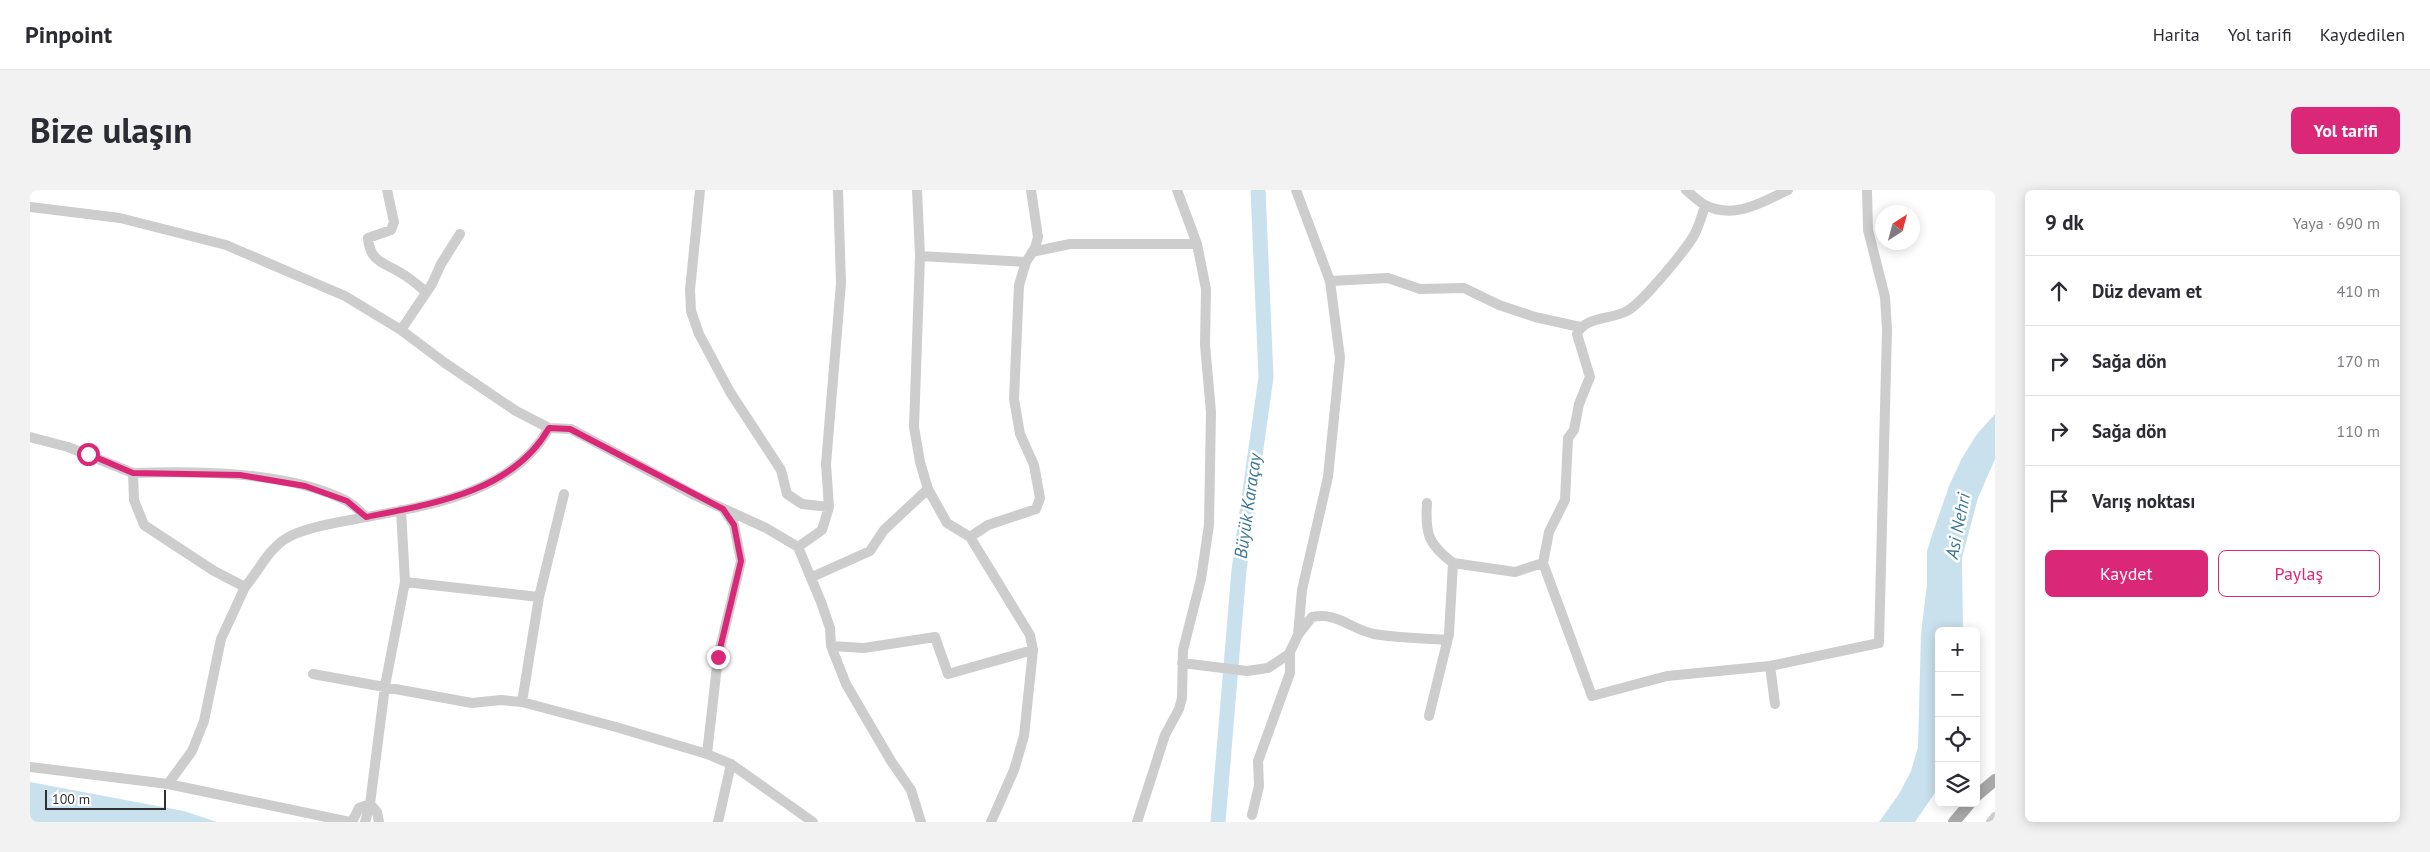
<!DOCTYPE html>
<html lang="tr">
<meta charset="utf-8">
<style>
:root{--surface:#fff;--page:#f2f2f3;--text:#2b2b33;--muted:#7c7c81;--line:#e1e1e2;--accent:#db2777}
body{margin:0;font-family:"PT Sans",sans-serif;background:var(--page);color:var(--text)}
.controls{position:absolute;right:15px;bottom:15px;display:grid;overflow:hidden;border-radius:8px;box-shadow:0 2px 12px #0003}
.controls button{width:45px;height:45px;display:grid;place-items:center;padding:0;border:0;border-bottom:1px solid var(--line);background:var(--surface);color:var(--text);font:25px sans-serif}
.compass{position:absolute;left:1845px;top:15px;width:45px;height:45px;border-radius:50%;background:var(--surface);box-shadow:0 2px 12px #0003;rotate:36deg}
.scale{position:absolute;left:15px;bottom:12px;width:121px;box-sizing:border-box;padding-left:5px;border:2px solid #303030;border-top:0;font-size:14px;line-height:18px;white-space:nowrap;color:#303030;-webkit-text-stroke:4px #fff;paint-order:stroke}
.stop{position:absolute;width:15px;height:15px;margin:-11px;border:4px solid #db2777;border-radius:50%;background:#fff}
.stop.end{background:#db2777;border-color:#fff;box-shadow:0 1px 5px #0008}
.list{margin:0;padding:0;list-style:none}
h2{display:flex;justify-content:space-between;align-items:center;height:65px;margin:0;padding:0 20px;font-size:21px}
h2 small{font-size:16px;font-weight:400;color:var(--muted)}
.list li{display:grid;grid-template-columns:32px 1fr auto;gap:15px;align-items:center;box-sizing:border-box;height:70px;padding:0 20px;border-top:1px solid var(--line)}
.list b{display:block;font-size:19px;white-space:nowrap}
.list em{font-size:16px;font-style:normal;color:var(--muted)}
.actions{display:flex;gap:10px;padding:15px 20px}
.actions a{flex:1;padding:11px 0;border:1px solid var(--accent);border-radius:8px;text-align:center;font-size:18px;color:var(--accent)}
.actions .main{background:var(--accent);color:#fff}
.icon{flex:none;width:28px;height:28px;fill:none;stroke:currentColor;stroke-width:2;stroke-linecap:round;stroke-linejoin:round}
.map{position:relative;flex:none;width:1965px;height:632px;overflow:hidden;border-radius:8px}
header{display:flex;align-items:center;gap:30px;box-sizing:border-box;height:70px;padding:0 25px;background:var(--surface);border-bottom:1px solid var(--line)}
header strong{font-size:24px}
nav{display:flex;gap:28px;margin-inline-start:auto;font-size:18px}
.intro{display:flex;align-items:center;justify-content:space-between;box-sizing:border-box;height:120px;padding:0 30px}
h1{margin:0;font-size:35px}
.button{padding:12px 22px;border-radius:8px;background:var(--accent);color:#fff;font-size:18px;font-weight:700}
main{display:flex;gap:30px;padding:0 30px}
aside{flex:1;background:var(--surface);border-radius:8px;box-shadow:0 2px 12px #0003}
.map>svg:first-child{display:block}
</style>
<header>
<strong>Pinpoint</strong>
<nav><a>Harita</a><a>Yol tarifi</a><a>Kaydedilen</a></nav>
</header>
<div class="intro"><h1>Bize ulaşın</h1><a class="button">Yol tarifi</a></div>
<main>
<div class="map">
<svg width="1965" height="632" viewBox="0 0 1965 632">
<rect width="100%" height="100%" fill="#fff"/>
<!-- water -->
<path fill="#c9e1ed" d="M1965,224v45l-17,39 -16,60 1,73h-24v156l-24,35h-36l20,-28 12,-23 7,-24 3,-113 6,-50v-33l5,-16 17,-49 13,-28 15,-24z
M0,592l154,29 33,11h-187z"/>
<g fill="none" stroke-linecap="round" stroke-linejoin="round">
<!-- river -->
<path stroke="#c9e1ed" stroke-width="15" d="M1188,632l21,-252 27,-193 -8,-187"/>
<!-- minor -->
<path stroke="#cdcdcd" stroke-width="10" d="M357,0l7,32 -3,8 -23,8c2,24 15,24 33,35 9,5 17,12 25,19
M670,0l-10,100 1,21 8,23 31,58 51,78 6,24 15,10 27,3
M887,0l3,66 -6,171 6,35 8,27 19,34 23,14 60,98 3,15 -9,86 -10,34 -23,52
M1266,0l34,91 10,77 -12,119 -26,113 -4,45
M1656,0c6,5 13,12 19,15 30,15 57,-3 83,-15
M0,17l90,11 106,27 119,51 56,34 44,33 71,48 33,17
M1002,62l38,-8h127
M890,66l106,6
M1300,91l58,-3 32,11 44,-1 35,17 36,12 45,10
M371,140l31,-46 9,-20 19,-30
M0,247l38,10 65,26 1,27 10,25 70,46 31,16c14,-16 23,-38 42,-49 14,-9 51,-16 69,-19 68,-13 156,-24 193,-91l22,1 125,67 70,32 32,19 24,-17 7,-23 -3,-43 15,-181 -3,-93
M103,283c64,-2 154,-2 212,27 8,4 15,11 21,17
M1397,313c-2,31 1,41 26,60
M940,347l18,-12 48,-16 4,-11 -6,-33 -14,-31 -6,-35 5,-114 7,-23 9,-14 3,-11 -7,-47
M768,357l23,55 9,26 1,18 15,38 45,77 20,29 10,32
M1513,373l49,133 75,-20 103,-10 109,-23 8,-313 -2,-33 -17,-67 -1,-40
M782,387l58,-26 14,-21 44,-41
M375,392l134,15
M801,456l33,2 71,-11 13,37 85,-24
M1152,473l65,8 21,-3 21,-14 9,-19 14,-18c26,-5 38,12 62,17 24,4 49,4 73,6
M1740,476l5,38
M283,484l159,29 29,-3 21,2 94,25 91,27 24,10 82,58
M492,512l17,-105 25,-103
M1399,526l20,-82 4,-71 62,9 28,-9 6,-31 16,-32 3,-62 6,-8 5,-26 11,-27 -13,-43c8,-18 34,-14 50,-23 15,-8 56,-58 66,-74 6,-10 9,-21 12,-32
M677,564l11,-97 23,-96 -7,-36 -10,-15
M0,577l138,17 182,38
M138,594l24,-33 12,-30 17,-82 24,-52
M1222,625l7,-29 -1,-25 32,-88v-20
M322,632l7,-14 11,-4 7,8 2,10
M335,632l5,-18 15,-118 20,-104 -4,-72
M688,632l13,-58
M1107,632l28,-87 14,-26 3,-11 1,-48 18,-71 8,-54 2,-113 -6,-67 1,-56 -9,-45 -20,-54
M1961,632l4,-5"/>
<!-- major -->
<path stroke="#a8a8a8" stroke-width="12" d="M1946,606l19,-16
M1924,632l16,-19"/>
</g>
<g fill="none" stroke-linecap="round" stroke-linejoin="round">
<!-- route -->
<path stroke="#db2777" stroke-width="6" d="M58,264l45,19 107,2 65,11 42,15 19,16c66,-13 147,-25 183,-89l21,1 153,80 11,16 7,36 -23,96"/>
</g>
<g text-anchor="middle" stroke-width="5" stroke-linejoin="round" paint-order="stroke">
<!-- water labels -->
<g font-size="18" font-style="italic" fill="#3a7795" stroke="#fff">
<text transform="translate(1218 316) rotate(-82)" y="6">Büyük Karaçay</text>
<text transform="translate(1928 336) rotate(-79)" y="6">Asi Nehri</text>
</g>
</g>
</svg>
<div class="controls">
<button>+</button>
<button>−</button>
<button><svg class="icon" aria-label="locate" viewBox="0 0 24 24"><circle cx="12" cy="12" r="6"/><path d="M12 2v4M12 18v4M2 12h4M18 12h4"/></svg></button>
<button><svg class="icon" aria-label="layers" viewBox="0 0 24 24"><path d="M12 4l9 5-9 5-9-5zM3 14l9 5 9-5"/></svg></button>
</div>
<svg class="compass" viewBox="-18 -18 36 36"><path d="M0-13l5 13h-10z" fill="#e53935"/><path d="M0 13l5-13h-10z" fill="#7c7c81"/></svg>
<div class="scale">100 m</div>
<div class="stop" style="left:58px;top:264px"></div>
<div class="stop end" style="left:688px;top:467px"></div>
</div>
<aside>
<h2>9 dk<small>Yaya · 690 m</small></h2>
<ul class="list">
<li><svg class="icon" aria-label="ahead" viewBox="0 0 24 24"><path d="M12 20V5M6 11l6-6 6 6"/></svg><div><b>Düz devam et</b></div><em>410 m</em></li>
<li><svg class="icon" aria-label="right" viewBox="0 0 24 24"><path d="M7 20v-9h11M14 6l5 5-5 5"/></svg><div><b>Sağa dön</b></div><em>170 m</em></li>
<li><svg class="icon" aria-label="right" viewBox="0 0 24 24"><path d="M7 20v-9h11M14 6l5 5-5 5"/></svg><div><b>Sağa dön</b></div><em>110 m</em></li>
<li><svg class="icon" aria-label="arrive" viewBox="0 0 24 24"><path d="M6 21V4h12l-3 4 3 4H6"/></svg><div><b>Varış noktası</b></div></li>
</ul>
<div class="actions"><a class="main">Kaydet</a><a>Paylaş</a></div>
</aside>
</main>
